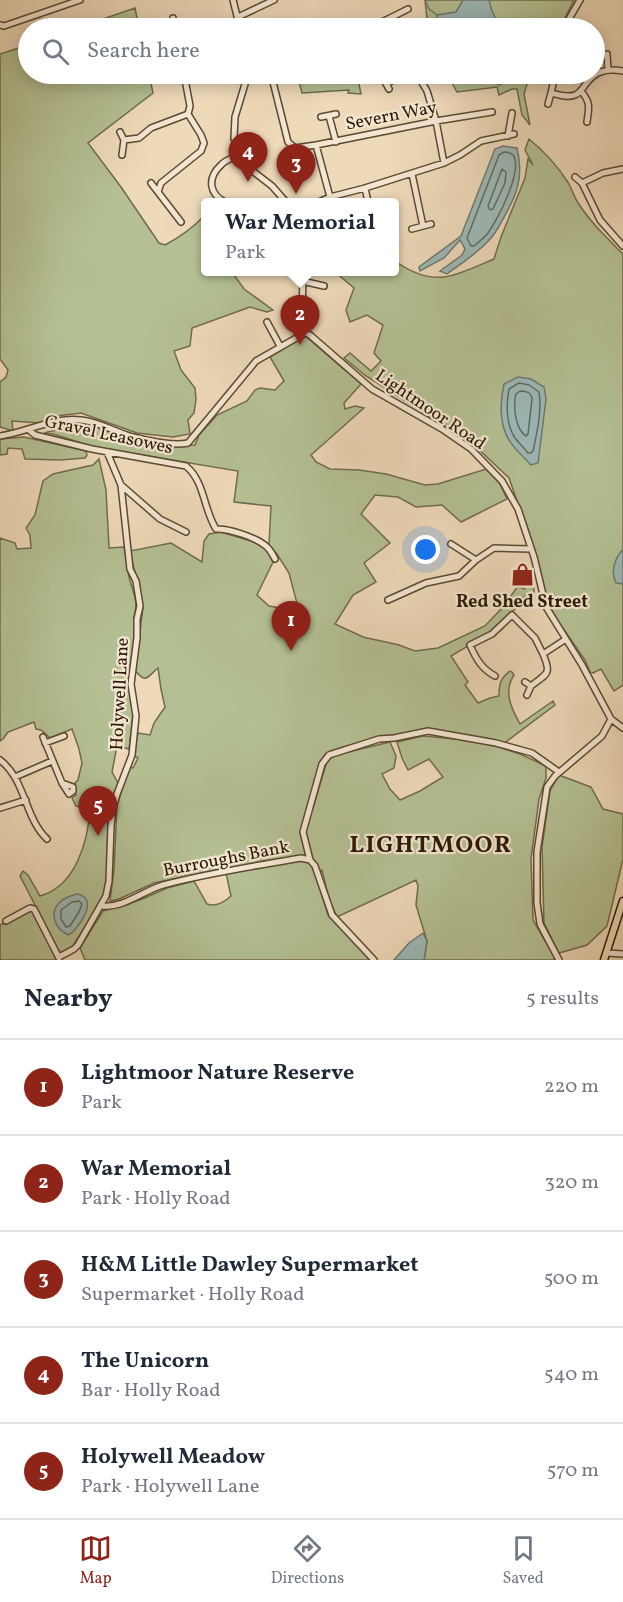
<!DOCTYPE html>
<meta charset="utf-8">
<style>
:root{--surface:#fff;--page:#f6f6f7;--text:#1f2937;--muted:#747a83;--line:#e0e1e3;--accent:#8f2418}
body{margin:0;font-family:Vollkorn,serif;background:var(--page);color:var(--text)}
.you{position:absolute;left:426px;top:550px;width:21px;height:21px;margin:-15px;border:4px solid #fff;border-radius:50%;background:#1a73e8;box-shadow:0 0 0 9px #1a73e833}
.badge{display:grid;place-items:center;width:39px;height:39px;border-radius:50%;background:var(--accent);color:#fff;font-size:20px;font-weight:700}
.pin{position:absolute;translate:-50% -50px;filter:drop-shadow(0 2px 3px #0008)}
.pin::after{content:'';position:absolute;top:32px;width:21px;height:18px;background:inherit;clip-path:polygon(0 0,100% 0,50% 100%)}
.popup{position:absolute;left:201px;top:198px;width:198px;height:78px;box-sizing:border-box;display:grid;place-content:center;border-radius:6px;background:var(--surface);filter:drop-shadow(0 2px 4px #0005);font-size:20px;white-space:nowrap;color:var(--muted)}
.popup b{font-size:22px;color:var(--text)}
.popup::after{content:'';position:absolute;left:50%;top:100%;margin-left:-12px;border:12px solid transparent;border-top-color:var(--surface)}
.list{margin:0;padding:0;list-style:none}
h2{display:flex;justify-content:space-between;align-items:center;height:78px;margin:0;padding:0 24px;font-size:26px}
h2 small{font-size:20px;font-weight:400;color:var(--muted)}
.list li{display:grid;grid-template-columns:39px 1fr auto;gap:18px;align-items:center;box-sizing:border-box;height:96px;padding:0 24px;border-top:2px solid var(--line)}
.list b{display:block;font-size:22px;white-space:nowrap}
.list p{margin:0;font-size:20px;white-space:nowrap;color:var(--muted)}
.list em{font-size:20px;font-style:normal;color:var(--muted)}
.icon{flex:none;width:33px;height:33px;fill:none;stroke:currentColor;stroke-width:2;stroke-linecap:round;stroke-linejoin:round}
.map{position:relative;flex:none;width:623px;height:960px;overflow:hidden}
.search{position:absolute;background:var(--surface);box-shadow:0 3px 15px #0003;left:18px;right:18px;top:18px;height:66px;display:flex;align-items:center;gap:15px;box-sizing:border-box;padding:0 21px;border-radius:33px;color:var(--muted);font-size:22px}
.sheet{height:558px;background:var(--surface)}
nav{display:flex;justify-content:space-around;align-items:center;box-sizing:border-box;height:84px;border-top:2px solid var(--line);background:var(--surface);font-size:16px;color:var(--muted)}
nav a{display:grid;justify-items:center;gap:3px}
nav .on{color:var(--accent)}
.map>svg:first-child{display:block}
</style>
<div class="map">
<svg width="623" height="960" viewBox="0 0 623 960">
<rect width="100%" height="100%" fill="#eed9b9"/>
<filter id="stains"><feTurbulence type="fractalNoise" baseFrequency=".00333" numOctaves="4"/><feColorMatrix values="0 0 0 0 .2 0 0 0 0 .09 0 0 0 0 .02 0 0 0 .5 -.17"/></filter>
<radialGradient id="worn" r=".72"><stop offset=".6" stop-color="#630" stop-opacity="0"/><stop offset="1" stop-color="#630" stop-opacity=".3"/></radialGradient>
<!-- green -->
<path fill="#b4c093" stroke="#6f6c4c" stroke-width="1.5" d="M425,0h149l-14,28h-132z
M135,8l4,20h-62z
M28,45v29h121l4,19 -65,50 33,44 38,56 6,2c15,-8 28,-17 40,-30l1,57h26l12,17 29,21 -6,2 -17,-5 -58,21 -2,18 -16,5 7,19 14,18 1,11 -2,14 -6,7 2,14 -17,3 -36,-4 -56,-20 -24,3 -17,7 -28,-2 1,10 -13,-4v-45l6,-5 2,-7 -8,-11v-305z
M297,74h60l4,20 -13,-1 1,-3 -47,3z
M447,74h83l-6,20 6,31 -8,-10 -5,-26h-5l-13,6 -2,-8 -40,5z
M529,139c15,12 30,29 40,45 3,6 5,12 8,17 12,20 29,36 46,53v431l-9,6 -13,-22 -8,4 -3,-1 -5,-12 -27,-39 -10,-17 -12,-49 -27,-77 -36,-34 -107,-68 -22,-18 6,-5 21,18 10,-10 -7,-8 9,-28 -16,-10 -17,7 -4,-12 8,-22 -19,-16h59l1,-11c14,10 31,18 49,16 13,-1 38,-13 50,-18l7,-22 24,-59 3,-19 5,6 -8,-15z
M304,335l57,49 -17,19 1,6 10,-3 9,2 -53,47 5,7 14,7 29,1 27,4 39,11 13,-1 48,-15 14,15 7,15 -46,23 -19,-17 -26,2 -18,-10 -23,-2 -14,19 29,29 -26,20 12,19 -23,13 -18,29 28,13 36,8 16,6 23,-3 47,-22 18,-19 15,-21 6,3 9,-13 1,16 -12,6 -9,9 2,2 -27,25 -21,10 1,2 -17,10 17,26 -3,3 13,18 12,-5 9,-2c0,-11 1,-18 11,-25l2,1 2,3c-11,16 -3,33 6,49l33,-23 2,4 -52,39 -36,-9 -35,-5 -54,7 -48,14 -11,13 -12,51 6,-7 14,-47 9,-6 54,-13 6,14 -2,12 -12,6 8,15 10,11 20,-9 23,-14 -14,-18 -21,11 -6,-12 -5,-16 26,-6 43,4 29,6 25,8 26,12v12l-7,21 -8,60 2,61 23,40h-132l3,-19 -11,-36 2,-19 -2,-6 -79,37 -8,-18 -7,-29 -7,3 13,42 43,45h-286l-5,-12 23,-37 37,-11 27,-12 27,-7 13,23c10,3 17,-2 24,-8l-5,-23 9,-2 -4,-4 -77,16 -35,16 -9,2 4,-31 3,-64 12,-39 4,1 5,-10 -5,-3 5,-22 12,2 4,-12 11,-16 -4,-18 -3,-21c-11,9 -12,17 -23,2l8,-62 -13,-57 41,-8 31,19 2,-21 5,-7 12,-2 33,10 11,6 8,14 -16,33 12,11 30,5 -10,-38 -12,-19 -8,-9 2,-39 -37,-4 4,-31 -144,-24 -41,-13 -9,-1 36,-9 19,4 30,11 32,7 34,-1 4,-10 18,-20 30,-14 8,-11 5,-2 15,2 9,-9 -14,-24z
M24,437l62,14 1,4 -2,3 -25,2 -35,-1 -3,-10 -14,-1 -1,6 -7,1v-16z
M99,459l7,31 3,58 15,-1c2,10 3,20 5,30 4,16 10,24 5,40l3,2 -6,65 5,32h-3l-4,33 -12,-3 -5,26 7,13 -3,4 2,2 -12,97 -3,12 -31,47 -12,6 -40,-77 3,-5 5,4 12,21c36,-10 48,-55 50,-87l-14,-3 -4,-8 4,-3 -1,-12 3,-3 4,-17 -3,-14 -7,-20 -22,9 -9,-8 -5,-1 -2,-7 -26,10 -5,7 -3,2v-203l15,5 2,6 14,-1 -1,-13 -4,-7 9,-13 8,-34 10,-7 40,-9z
M559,775l32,12 12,22 20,5v45l-16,67 -20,19 -28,8 -15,-30 -2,-76 8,-56z
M31,909l28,51h-59v-35z"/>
<!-- water -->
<path fill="#9cb9b8" stroke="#6e7970" stroke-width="1.5" d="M463,0h26l3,11 8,17h-50l-6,-4 -7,-4v-5l19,-3z
M462,74h41v8l-3,3 -15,-6 -17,2z
M503,146l14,2c7,29 0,47 -14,71 -4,7 -7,14 -13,20 -12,14 -28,24 -43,35l-7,-3 22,-16 3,-6 -5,-9 -16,18 -24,13 -1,-4 42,-31 34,-87z
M518,377l13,2 13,8 2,12 -8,64 -7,2c-7,-8 -17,-16 -22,-25 -10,-16 -9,-39 -5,-56z
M623,549v35l-7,-1c-6,-12 -1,-25 7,-34z
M77,894c23,4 2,34 -8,41 -11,-4 -19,-17 -13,-28 4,-8 13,-11 21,-13z
M423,933l4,8 -3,19h-30l15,-17z"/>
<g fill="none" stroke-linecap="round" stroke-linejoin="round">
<!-- shore -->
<path stroke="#63695e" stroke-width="1.5" d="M504,152c3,0 7,1 9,3 11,15 -16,65 -25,78 -4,5 -9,9 -14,13h-3l-4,-8 32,-83z
M502,169l4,3 -1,11 -12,26 -3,1 -2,-4z
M519,383l10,2 10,7c3,18 -2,41 -6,59l-2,2h-3c-4,-5 -9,-10 -13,-15 -9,-13 -9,-34 -6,-49z
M520,391c6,0 11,1 12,8l-4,35 -2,2c-11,-7 -13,-30 -10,-42z
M79,901l3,3 -3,8 -9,14 -4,1 -5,-8v-9l11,-8z"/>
<!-- stream -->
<path stroke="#6e7970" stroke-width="1.5" d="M425,0l4,9 8,6"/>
<defs>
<path id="minor" d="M233,0l7,28
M238,17l36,-17
M173,18l2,10
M380,23l28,-14
M0,25l4,1 76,-26
M565,26l15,-26
M607,54l1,16
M246,74l-1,10 -10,33 -1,21 5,17 11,14 22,17 14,16
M271,74l17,68 7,6 21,-3 120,-24 56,-9
M417,74l10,17 9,30 8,42
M383,78l6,11
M386,84l18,-10
M553,84l-2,9c8,2 16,5 24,2 5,-2 7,-6 10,-10 10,-14 21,-17 38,-14
M581,91c10,12 8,16 6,31
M548,104l3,-11
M329,116l7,26
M321,117l15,-3
M120,132l4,8 -2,15
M508,136l4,-23
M124,140l15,-2 12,-10 37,-14
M316,145l14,52
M623,169l-20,4 -21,10 18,37 23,26
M412,174l11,52
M575,177l7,6
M151,183l30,39
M365,188l3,14
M158,192l3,-9 40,-32 3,-8 -3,-8 -13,-21 2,-8 -6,-32
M225,202c-16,-8 -18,-24 -4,-37 4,-5 12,-7 18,-10
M319,202l11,-5 35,-9 79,-25 16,-8 21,-14 33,-7
M412,229l19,-5
M303,272l-1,45 3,16
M302,281l22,5
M267,322l13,24
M305,333l5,2 62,54 70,40 29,20 31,32 16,28 16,48 12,50 36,58 29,54 12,9
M29,430l6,5 57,14 94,17c19,16 17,42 30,63 14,0 40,8 51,18 3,3 6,8 8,12
M0,436c28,-4 52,-19 81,-16 19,2 34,12 52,17 16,4 40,9 55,6l68,-82 49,-28
M121,485l39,34 26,13
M451,544l25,16
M388,600l38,-17 33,-7 17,-16 18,-12 37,1
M495,676c-13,-7 -19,-17 -25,-31l22,-11 20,-19 23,23 8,16
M525,682l6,4c16,-13 21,-11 12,-32l23,-15
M527,695l4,-9
M43,737l19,46 7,11 4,-3v-4l-11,-4
M45,743l19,-7
M0,760c26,20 24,57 47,79
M15,777l37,-16
M0,808l26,-8
M310,860l-7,-28 19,-68 7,-9 50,-16 15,-1 34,-7 68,12 36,10 27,19
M102,906c22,2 41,-15 61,-21 45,-12 92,-19 138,-27l9,2 5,6 17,49 42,45
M6,921l24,-13 4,1 25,49
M607,953l16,1
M59,957l15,-8 4,-4 28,-49 3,-15 2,-55 2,-18 4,-14 15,-39 4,-39 -5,-32 6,-46v-19l3,-13 -4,-25 -6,-12 -9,-84 -14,-33
M559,960l-19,-36 -3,-21v-51l10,-65 8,-11 47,-40 9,-17"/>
<path id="major" d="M604,960l19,-59"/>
</defs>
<!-- minor casing -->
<use href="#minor" stroke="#5b4931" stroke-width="8"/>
<!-- major casing -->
<use href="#major" stroke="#2a1904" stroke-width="9"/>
<!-- minor -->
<use href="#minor" stroke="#f4e6d2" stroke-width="5"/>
<!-- major -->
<use href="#major" stroke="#eed9b9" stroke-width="6"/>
</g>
<!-- icons -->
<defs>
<symbol id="shop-bare" viewBox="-9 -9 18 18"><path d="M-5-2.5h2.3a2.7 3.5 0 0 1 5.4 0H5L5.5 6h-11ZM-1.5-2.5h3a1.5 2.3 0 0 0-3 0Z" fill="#8f2418" stroke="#f4e6d2" stroke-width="2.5" paint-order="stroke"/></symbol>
</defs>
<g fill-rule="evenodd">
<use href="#shop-bare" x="506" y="558" width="33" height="33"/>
</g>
<g text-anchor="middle" stroke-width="4.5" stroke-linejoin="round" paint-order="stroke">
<!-- street labels -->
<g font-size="18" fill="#2a1904" stroke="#f4e6d2">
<text transform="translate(391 115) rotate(-11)" y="6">Severn Way</text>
<text transform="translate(431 409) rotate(34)" y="6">Lightmoor Road</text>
<text transform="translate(109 434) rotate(12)" y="6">Gravel Leasowes</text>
<text transform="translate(119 694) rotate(-87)" y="6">Holywell Lane</text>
<text transform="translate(226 858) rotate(-11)" y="6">Burroughs Bank</text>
</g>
<!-- poi labels -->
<g font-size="18" font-weight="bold" fill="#2a1904" stroke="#f4e6d2">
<text x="522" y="607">Red Shed Street</text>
</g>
<!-- district labels -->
<g font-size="24" font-weight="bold" letter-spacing="1.5" fill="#2a1904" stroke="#f4e6d2">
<text x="431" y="852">LIGHTMOOR</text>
</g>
</g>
<rect width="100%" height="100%" filter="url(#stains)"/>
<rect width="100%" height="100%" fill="url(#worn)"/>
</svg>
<div class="you"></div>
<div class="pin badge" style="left:291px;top:651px">1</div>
<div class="pin badge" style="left:300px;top:345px">2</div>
<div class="popup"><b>War Memorial</b>Park</div>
<div class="pin badge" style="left:296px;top:194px">3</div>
<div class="pin badge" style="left:248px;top:182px">4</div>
<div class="pin badge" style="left:98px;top:836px">5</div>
<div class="search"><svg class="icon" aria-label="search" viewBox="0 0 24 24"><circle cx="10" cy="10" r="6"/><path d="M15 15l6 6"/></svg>Search here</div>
</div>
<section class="sheet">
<h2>Nearby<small>5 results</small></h2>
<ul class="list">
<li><span class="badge">1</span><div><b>Lightmoor Nature Reserve</b><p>Park</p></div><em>220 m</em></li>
<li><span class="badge">2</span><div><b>War Memorial</b><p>Park · Holly Road</p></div><em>320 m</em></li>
<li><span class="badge">3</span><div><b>H&amp;M Little Dawley Supermarket</b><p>Supermarket · Holly Road</p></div><em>500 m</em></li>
<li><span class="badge">4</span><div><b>The Unicorn</b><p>Bar · Holly Road</p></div><em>540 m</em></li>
<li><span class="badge">5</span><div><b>Holywell Meadow</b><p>Park · Holywell Lane</p></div><em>570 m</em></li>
</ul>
</section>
<nav>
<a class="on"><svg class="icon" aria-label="map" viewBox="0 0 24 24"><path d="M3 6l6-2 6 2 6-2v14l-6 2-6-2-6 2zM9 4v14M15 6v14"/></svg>Map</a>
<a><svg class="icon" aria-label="directions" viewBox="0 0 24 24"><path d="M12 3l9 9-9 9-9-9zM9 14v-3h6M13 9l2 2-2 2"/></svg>Directions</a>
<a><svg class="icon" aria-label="saved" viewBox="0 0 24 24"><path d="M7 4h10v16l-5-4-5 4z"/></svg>Saved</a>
</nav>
